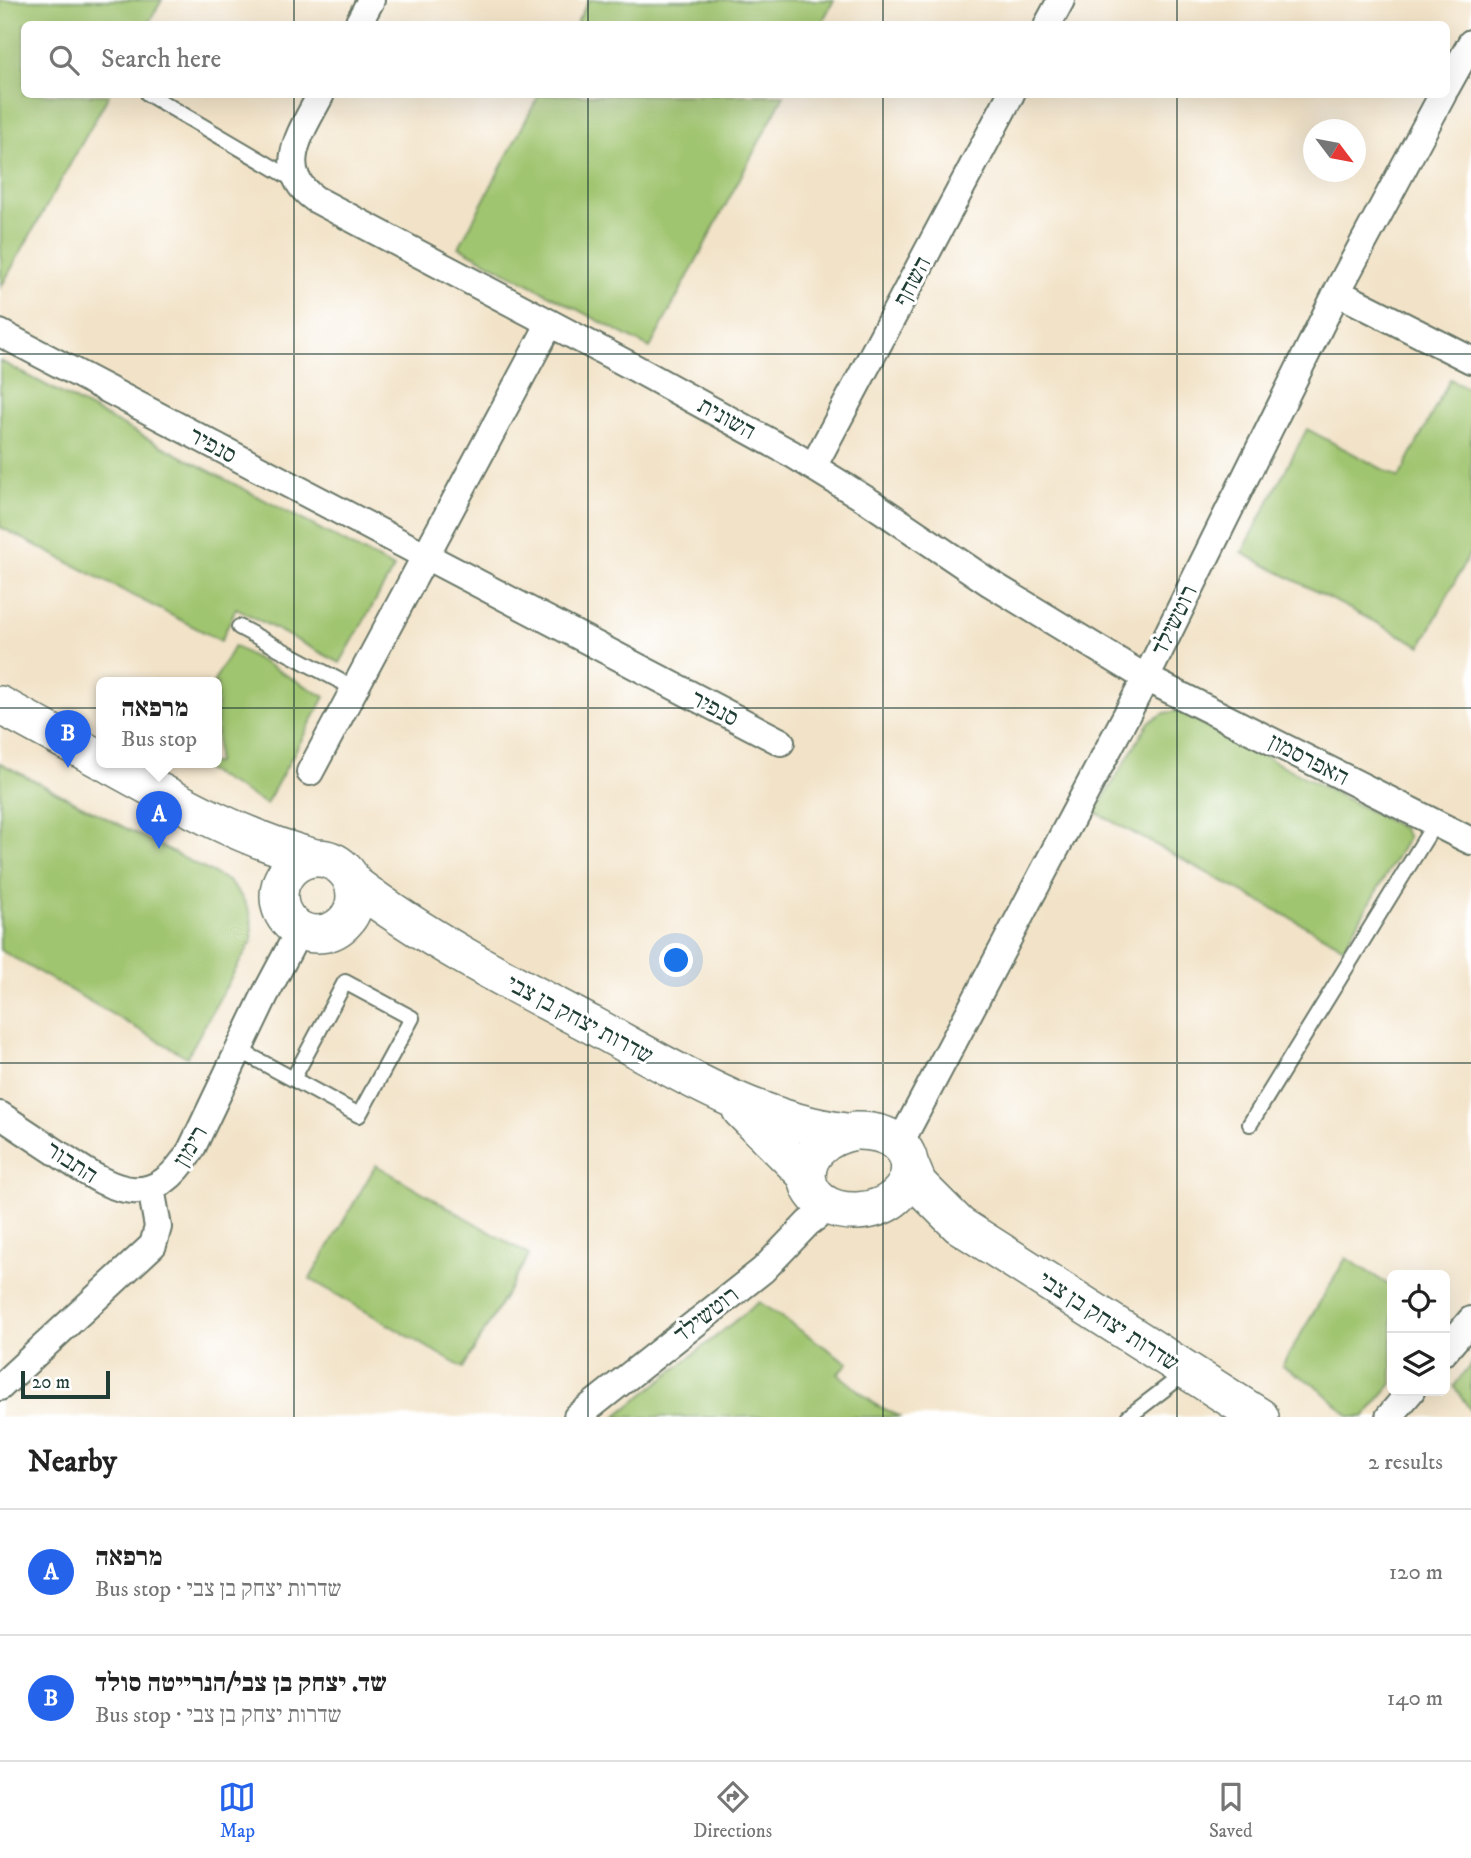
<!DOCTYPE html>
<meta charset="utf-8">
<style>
:root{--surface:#fff;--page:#f6f6f6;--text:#222;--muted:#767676;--line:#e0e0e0;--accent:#2563eb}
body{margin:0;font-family:"IM FELL DW Pica","Frank Ruhl Libre",serif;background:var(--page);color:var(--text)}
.controls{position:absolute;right:21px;bottom:21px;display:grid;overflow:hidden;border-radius:10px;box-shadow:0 7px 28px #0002}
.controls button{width:63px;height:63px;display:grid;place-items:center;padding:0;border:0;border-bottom:2px solid var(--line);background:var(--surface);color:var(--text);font:35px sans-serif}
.compass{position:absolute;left:1303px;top:119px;width:63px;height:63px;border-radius:50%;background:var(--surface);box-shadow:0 7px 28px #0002;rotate:122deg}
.scale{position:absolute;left:21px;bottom:18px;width:89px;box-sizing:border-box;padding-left:7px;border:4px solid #1f3d34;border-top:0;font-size:19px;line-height:24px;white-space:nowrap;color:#1f3d34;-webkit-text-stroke:5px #fff;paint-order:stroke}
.you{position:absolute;left:677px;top:961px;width:24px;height:24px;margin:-18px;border:5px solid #fff;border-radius:50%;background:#1a73e8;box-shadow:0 0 0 10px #1a73e833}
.badge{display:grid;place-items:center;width:46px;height:46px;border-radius:50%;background:var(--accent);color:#fff;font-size:23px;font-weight:700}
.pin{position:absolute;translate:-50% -58px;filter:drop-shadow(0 2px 4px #0008)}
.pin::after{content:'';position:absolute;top:37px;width:24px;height:21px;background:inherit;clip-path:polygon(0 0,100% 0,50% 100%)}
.popup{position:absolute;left:96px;top:677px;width:126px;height:91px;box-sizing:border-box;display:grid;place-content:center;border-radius:10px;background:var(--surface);filter:drop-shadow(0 2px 5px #0005);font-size:23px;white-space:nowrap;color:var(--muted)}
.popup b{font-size:26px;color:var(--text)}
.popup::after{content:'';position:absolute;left:50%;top:100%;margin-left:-14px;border:14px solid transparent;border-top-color:var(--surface)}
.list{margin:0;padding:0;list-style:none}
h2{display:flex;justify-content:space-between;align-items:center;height:91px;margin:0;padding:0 28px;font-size:30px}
h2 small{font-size:23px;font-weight:400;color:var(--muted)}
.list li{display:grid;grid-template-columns:46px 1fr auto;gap:21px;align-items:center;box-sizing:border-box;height:126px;padding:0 28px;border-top:2px solid var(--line)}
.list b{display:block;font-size:26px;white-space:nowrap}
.list p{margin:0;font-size:23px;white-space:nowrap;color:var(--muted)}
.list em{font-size:23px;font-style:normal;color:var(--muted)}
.icon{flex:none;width:38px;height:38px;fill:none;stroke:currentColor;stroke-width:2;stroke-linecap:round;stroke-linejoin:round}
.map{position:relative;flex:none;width:1471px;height:1417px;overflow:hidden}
.search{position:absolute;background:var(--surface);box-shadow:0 7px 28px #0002;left:21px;right:21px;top:21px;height:77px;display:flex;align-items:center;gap:18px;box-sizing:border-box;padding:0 24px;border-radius:10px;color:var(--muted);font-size:26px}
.sheet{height:343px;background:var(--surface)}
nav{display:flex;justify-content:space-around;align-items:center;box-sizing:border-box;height:98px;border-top:2px solid var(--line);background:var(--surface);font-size:19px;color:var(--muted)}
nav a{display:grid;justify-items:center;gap:4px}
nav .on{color:var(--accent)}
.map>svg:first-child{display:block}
</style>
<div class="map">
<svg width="1471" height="1417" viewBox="0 0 1471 1417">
<rect width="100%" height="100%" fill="#fff"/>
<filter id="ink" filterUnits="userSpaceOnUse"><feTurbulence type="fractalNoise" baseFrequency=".0143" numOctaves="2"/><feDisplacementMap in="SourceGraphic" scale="14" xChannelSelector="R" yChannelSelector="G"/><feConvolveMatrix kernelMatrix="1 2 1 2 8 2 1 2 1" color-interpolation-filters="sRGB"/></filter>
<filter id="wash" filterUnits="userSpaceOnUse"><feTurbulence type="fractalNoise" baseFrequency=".00686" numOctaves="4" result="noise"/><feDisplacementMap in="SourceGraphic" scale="28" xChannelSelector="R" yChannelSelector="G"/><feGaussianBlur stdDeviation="1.57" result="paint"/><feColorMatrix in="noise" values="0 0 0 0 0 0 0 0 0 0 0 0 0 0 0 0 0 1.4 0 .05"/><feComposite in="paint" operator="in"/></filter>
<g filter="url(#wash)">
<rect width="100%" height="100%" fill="#f2e3c8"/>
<!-- green -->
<path fill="#a0c56f" stroke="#608152" stroke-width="2" d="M0,0h162l-14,24h-124v70l85,1 -108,192z
M589,0h245l-13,24h-245z
M539,95h245l-134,253 -191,-101z
M0,361l394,207 -54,95 -104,-55 -15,33 -221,-114z
M1450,379l21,11v161l-50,95 -179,-93 65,-124 92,49z
M234,646l91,51 -59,107 -73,-41h24v-80h-4z
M1178,711l224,117 6,9 -64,110 -249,-135 54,-90 16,-9z
M0,763l228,118c19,20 27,34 23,61l-64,115 -187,-107z
M376,1165l153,90 -66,113 -153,-89z
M1346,1258l46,29v97l-28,33h-14l-36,-33 -32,-18z
M759,1302l89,61 -10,11 38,31 25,12h-286z
M1471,1364v47l-17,-25z"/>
</g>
<g filter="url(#ink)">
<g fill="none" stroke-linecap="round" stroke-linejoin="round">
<defs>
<path id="lane" d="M148,94l148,87
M239,627l116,62
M345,982l67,36 -53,97 -66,-36z
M239,1050l54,29
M1250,1124l185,-301
M1128,1417l60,-46"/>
<path id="street" d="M358,24l13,-24
M1048,24l13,-24
M1446,88l25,-45
M321,94c-18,36 -49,75 -6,105l320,169 157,86 78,48 120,81 156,95 325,163
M1337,292l134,68
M0,333l781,409
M813,467l198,-373
M310,772l240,-449
M0,1115c23,15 45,30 68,45 50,34 86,50 123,-10l74,-155 35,-66
M900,1143l246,-465 191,-386 106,-198
M1445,1351l26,-31
M0,1387l153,-142 5,-18 -7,-39
M577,1417l186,-147 45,-47 23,-17
M1389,1417l22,-26"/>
<path id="secondary" d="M0,705l101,55
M107,763c67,37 133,75 208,95
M279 896a38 38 0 1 1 76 0a38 38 0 1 1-76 0Z
M354,884c74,56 156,98 238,141 81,44 161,95 254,107
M741,1110l66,66
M855,1131c76,-2 69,77 2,80 -63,2 -69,-68 -2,-80z
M910,1165l8,19 41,41 301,192"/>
</defs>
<!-- lane casing -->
<use href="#lane" stroke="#697768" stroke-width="18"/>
<!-- street casing -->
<use href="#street" stroke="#697768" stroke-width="30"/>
<!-- secondary casing -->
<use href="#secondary" stroke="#697768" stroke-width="40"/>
<!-- lane -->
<use href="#lane" stroke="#fff" stroke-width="14"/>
<!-- street -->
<use href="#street" stroke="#fff" stroke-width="26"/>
<!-- secondary -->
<use href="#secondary" stroke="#fff" stroke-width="37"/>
</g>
</g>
<!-- grid -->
<path fill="none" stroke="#1f3d34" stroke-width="2" stroke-opacity="0.55" d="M294,0v24M588,0v24M883,0v24M1177,0v24M294,94v1323M588,94v1323M883,94v1323M1177,94v1323M0,354h1471M0,708h1471M0,1063h1471"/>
<g text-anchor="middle" stroke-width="6" stroke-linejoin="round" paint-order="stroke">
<!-- street labels -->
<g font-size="24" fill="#1f3d34" stroke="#fff">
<text transform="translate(912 281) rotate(-62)" y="8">השחף</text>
<text transform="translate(727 418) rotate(29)" y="8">השונית</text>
<text transform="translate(213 445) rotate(28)" y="8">סנפיר</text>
<text transform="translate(1174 620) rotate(-64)" y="8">רוטשילד</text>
<text transform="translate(715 708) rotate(28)" y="8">סנפיר</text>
<text transform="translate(1309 759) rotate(27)" y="8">האפרסמון</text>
<text transform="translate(580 1019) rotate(28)" y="8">שדרות יצחק בן צבי</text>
<text transform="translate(190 1146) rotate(-59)" y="8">רימון</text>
<text transform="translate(72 1162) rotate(33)" y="8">התבור</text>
<text transform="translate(706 1314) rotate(-38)" y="8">רוטשילד</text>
<text transform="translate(1109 1321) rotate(33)" y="8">שדרות יצחק בן צבי</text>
</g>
</g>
</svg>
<div class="controls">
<button><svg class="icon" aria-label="locate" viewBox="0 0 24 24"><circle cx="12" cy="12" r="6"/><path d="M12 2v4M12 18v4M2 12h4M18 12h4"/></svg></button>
<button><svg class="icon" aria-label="layers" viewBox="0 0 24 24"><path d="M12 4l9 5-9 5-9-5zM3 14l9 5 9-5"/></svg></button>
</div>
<svg class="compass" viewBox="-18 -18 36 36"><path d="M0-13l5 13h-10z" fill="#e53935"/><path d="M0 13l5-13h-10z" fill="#767676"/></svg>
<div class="scale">20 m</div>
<div class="you"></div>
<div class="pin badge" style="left:159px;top:849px">A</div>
<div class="popup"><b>מרפאה</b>Bus stop</div>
<div class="pin badge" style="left:68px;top:768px">B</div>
<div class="search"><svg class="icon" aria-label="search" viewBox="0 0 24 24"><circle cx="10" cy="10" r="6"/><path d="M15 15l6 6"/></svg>Search here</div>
</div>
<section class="sheet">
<h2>Nearby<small>2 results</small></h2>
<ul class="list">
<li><span class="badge">A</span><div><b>מרפאה</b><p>Bus stop · שדרות יצחק בן צבי</p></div><em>120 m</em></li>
<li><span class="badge">B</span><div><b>שד. יצחק בן צבי/הנרייטה סולד</b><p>Bus stop · שדרות יצחק בן צבי</p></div><em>140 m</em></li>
</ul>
</section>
<nav>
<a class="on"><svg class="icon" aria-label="map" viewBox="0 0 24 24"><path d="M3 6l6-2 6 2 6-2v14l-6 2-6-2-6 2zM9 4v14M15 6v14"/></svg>Map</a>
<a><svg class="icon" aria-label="directions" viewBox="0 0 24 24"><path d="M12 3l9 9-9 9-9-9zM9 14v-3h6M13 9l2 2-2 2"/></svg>Directions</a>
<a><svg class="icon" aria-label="saved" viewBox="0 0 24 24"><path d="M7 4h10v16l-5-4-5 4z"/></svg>Saved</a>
</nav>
